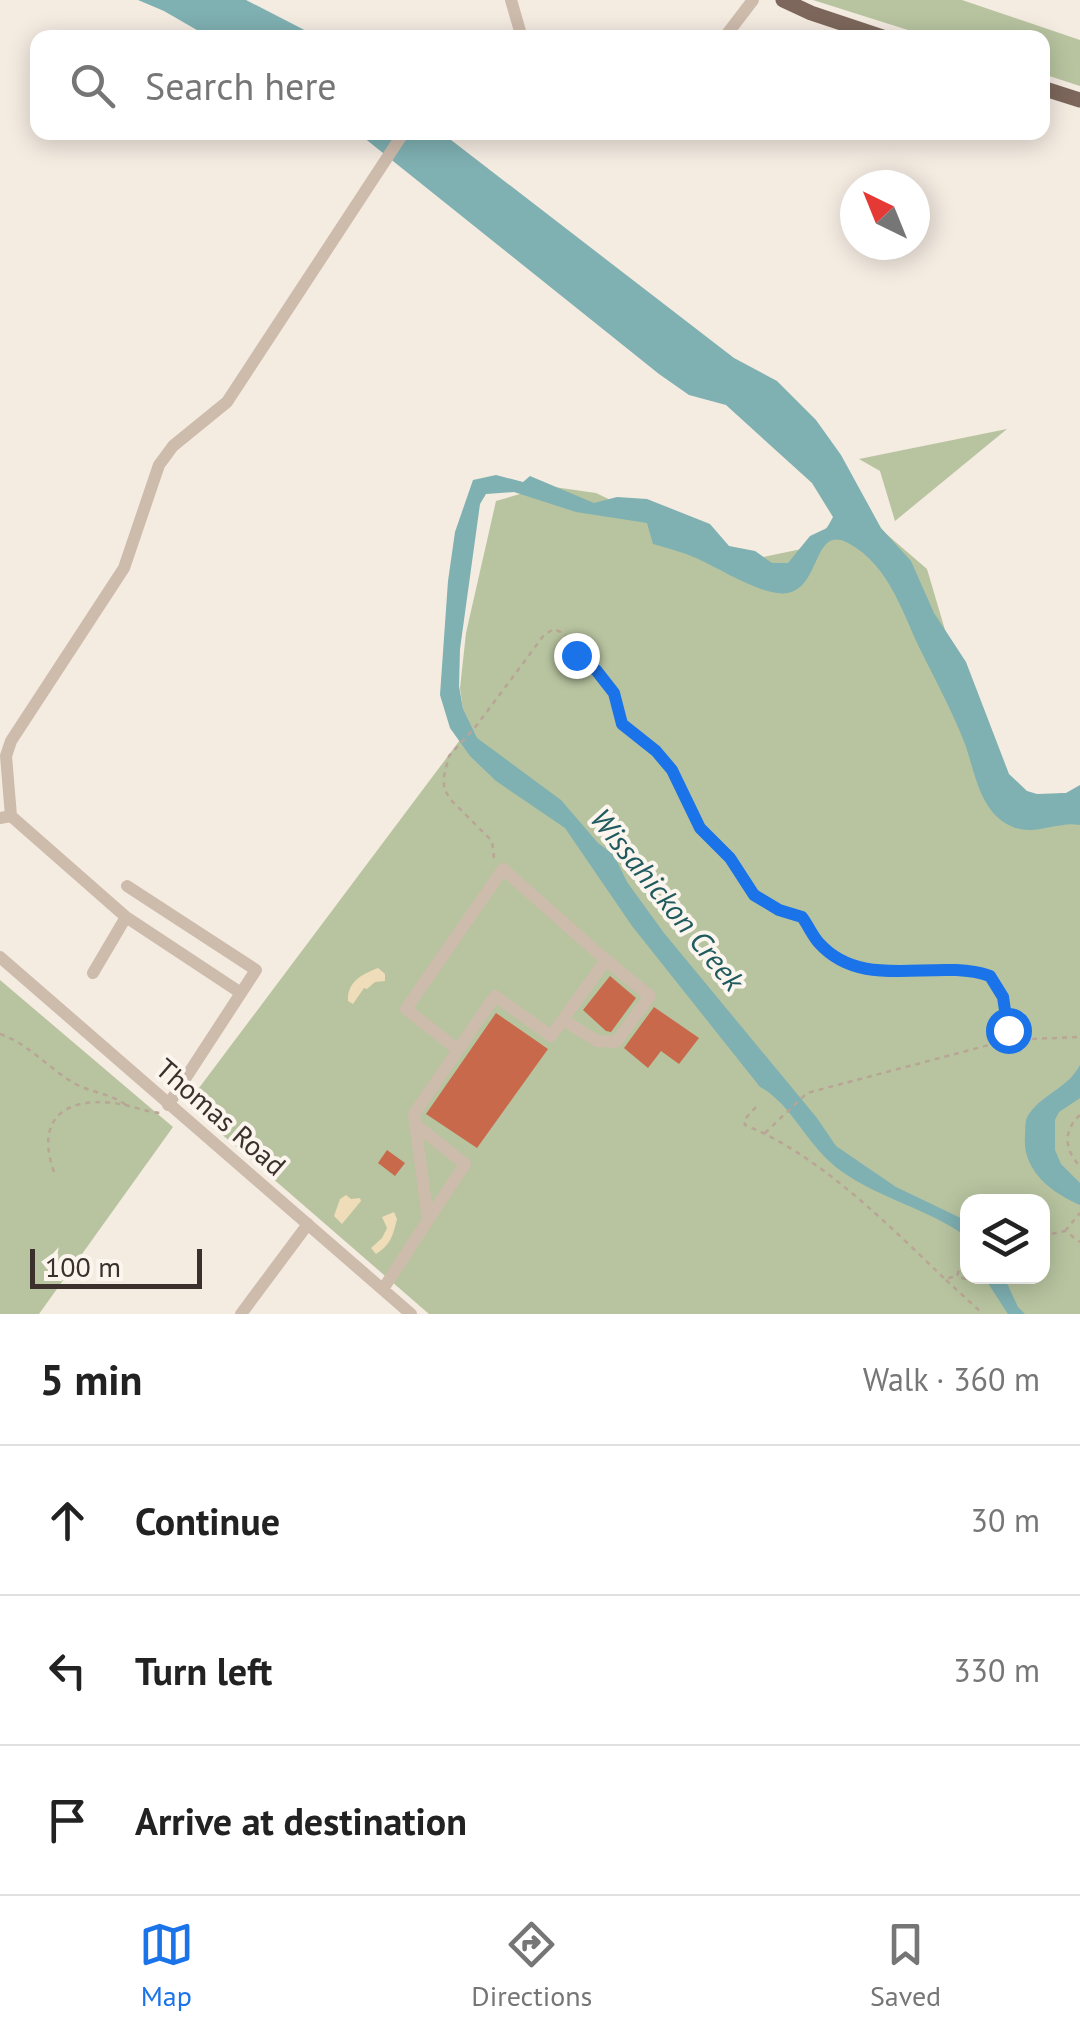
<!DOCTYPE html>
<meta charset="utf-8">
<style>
:root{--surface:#fff;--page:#f2f2f2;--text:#222;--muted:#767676;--line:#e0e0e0;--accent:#1a73e8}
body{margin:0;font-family:"PT Sans",sans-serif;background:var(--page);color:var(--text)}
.controls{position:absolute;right:30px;bottom:30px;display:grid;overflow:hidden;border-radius:20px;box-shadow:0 5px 25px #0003}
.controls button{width:90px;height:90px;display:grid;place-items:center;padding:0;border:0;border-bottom:2px solid var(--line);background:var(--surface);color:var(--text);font:50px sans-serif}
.compass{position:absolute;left:840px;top:170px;width:90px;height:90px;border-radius:50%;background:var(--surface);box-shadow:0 5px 25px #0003;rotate:317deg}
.scale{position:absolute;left:30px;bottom:25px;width:172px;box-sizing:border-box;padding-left:10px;border:5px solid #3b302b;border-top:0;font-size:28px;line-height:35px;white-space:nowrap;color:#3b302b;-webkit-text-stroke:8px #fbf5ee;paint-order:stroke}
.stop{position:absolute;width:30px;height:30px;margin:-22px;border:8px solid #1a73e8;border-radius:50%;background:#fff}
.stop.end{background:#1a73e8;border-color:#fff;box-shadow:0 2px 10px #0008}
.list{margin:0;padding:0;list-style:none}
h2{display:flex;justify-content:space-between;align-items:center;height:130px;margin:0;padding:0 40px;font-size:42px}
h2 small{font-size:32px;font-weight:400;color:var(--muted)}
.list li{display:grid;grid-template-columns:65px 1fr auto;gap:30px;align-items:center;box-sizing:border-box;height:150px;padding:0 40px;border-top:2px solid var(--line)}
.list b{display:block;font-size:38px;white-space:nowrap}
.list em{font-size:32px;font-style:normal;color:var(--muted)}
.icon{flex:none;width:55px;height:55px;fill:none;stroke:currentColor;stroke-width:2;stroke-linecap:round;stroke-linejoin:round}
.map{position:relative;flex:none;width:1080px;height:1314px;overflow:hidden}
.search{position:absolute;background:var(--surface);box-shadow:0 5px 25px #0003;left:30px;right:30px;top:30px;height:110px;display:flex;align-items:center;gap:25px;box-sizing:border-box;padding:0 35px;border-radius:20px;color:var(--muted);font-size:38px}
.sheet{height:580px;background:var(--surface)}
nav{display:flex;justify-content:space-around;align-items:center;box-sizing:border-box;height:140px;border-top:2px solid var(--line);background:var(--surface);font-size:28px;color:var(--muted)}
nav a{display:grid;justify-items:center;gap:5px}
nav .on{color:var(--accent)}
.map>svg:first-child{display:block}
</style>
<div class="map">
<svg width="1080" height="1314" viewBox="0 0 1080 1314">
<rect width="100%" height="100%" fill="#f4ebe1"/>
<!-- green -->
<path fill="#b8c4a0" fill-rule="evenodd" d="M813,0h149l118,40v46l-37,-12 -1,-36 -112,-1z
M1007,429l-112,92 -15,-50 -21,-12z
M547,486l49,7 48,23 109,43 58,-12 37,-46 79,68 68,230 35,14 29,-20 21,1v520h-651l-242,-210 279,-372 -6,-44 6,-55 30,-132zM968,1202h74v74h-74z
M0,980l173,147 -134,187h-39z"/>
<!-- sand -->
<path fill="#efdcb8" d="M378,968l7,6v7l-10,1 -8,7 -3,-1 -11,16 -5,-3c-1,-20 15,-27 30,-33z
M346,1195l5,4 9,-1 1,3 -19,23 -8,-8 6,-17z
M394,1212l3,7c-4,16 -6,26 -21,35l-5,-6 11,-10 5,-10 -5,-11z"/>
<!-- water -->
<path fill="#7fb0b2" d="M138,0h108l72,37h-109l-45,-26z
M358,133h84l292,225 43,23 39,39 25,35 40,73 30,33 23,52 32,49 43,112 18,17 10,3 29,-1 14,-8v40c-22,-4 -44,11 -67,2 -33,-13 -38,-55 -48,-83 -12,-31 -27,-59 -42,-89 -20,-39 -32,-89 -75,-112 -35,-19 -27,45 -61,50 -23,4 -68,-25 -91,-35 -14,-6 -29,-10 -43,-14l-6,-21 -71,-11 -62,-20 -28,2 -6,10 -20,145 -1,37 4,23 14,29 84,62 37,43 16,12 13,27 37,51 153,185 19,28 60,41 71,34v16c-38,-28 -87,-38 -126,-66 -34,-24 -49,-67 -81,-84l-128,-161 -67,-98 -69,-47 -26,-25 -20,-28 -10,-33 8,-114 7,-49 18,-52 23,-5 27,7 7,-6 64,27 23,-6 30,2 63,25 19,22 26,5 17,12h16l22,-27 17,-8 6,-11 -21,-34 -86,-78 -37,-10 -30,-21z
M1080,1065v33l-21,14 -4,8v30l6,14 19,19v22c-28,-12 -58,-34 -55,-69 1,-9 -1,-15 4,-22 16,-22 38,-25 51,-49z
M984,1277h20l14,30 7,7h-17z"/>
<!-- building -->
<path fill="#c8694b" d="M610,976l26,22 -25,34 -5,-1 -23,-21z
M654,1007l45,31 -20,26 -18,-13 -13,17 -24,-20z
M496,1013l52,36 -71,99 -51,-34z
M387,1150l18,13 -10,13 -17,-13z"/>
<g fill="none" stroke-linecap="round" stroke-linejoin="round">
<!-- path -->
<path stroke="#b9a596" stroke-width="2.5" stroke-dasharray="5 5" stroke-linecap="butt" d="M494,858l-2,-17 -41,-41 -7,-11v-13l5,-20 28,-31 67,-90 10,-6 9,4 10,12 7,16 15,9 19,23 8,31 34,27 16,19 28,58 30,30 24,37 25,15 23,7c6,8 10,18 17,26 46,51 115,13 170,34l14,20 5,43
M0,1034c29,10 48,34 74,49 17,10 36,10 52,22
M756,1107l-12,13 1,5c76,31 141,98 200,154l12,-3
M1080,1115c-17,15 -16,35 0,51
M765,1133l42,-40 201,-53 72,-3
M54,1172c-18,-50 7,-75 60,-69 16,2 32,9 46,10
M1065,1231l15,-18
M1042,1236l23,-5 15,11
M968,1268l-9,2 -2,6 8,3 5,-3
M946,1280l37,34"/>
<!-- minor -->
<path stroke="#cdbbac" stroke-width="12" d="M511,0l11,38
M724,38l29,-38
M11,816l115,101 115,76
M0,818l11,-2 -5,-60 5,-15 113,-173 35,-103 14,-19 54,-44 177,-270
M127,886l129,84 -88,135
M0,957l411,357
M93,973l33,-56
M458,1050l-52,-41 97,-140 103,91
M416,1125l49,39 -37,56
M383,1289l45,-69 -14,-106 81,-118 56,40 55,-76 44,36 -34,46 -19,-1 -34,-21
M241,1314l67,-90"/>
<!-- major -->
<path stroke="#7d675c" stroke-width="15" d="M783,0l28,13 75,25
M1042,88l38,12"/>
</g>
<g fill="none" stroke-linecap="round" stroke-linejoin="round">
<!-- route -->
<path stroke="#1a73e8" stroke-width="12" d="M576,655l4,6 16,9 18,23 8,31 34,27 16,19 28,58 30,30 24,37 25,15 23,7c6,8 10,18 17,26 45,50 116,14 171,33l13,21 5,33"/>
</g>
<g text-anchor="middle" stroke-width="8" stroke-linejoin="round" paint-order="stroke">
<!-- street labels -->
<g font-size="28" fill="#3b302b" stroke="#fbf5ee">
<text transform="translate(221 1117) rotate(41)" y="10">Thomas Road</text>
</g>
<!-- water labels -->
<g font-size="30" font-style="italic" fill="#1f5a5e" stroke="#fbf5ee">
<text transform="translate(667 900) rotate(51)" y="10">Wissahickon Creek</text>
</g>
</g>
</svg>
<div class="controls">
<button><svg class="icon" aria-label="layers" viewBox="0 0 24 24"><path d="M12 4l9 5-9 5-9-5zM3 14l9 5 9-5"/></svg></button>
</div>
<svg class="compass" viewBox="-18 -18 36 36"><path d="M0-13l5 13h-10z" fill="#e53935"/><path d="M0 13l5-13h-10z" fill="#767676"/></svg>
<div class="scale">100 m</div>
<div class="stop" style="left:1008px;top:1030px"></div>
<div class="stop end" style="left:576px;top:655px"></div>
<div class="search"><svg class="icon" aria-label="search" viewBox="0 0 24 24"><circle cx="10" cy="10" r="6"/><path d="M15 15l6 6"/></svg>Search here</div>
</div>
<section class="sheet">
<h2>5 min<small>Walk · 360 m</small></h2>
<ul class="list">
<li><svg class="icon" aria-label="ahead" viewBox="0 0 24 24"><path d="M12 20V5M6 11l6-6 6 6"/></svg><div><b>Continue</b></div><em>30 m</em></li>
<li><svg class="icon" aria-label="left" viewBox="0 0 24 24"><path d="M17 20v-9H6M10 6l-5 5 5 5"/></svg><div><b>Turn left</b></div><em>330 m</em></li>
<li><svg class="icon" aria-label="arrive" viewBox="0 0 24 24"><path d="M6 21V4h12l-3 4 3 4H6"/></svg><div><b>Arrive at destination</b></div></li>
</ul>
</section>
<nav>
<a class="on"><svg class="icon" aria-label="map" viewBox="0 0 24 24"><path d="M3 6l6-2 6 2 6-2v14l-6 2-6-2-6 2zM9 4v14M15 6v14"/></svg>Map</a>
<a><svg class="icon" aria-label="directions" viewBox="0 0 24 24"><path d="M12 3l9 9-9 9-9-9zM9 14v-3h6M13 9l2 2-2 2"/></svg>Directions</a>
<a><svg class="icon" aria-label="saved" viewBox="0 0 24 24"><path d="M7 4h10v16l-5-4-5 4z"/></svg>Saved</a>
</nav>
